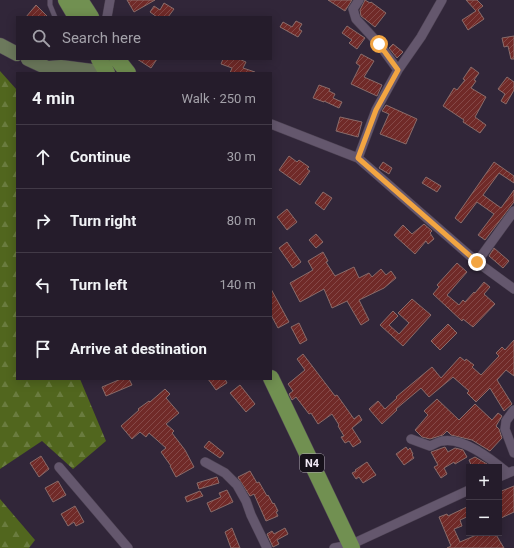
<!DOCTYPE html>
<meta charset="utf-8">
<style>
:root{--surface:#251c2b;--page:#2d2533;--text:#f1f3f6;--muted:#a3a1a9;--line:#423a47}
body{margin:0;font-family:Roboto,sans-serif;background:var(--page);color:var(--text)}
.controls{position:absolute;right:12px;bottom:12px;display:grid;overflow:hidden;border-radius:0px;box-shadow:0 2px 10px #0003}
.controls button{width:36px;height:36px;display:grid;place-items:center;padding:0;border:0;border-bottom:1px solid var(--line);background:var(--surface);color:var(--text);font:20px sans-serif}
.stop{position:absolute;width:12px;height:12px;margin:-9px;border:3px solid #f2a542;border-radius:50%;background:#fff}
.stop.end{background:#f2a542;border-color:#fff;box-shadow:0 1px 4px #0008}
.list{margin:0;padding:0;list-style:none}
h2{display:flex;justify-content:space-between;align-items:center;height:52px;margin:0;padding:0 16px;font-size:17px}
h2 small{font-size:13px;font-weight:400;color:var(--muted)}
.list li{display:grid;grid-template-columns:26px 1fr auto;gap:12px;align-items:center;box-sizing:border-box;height:64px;padding:0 16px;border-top:1px solid var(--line)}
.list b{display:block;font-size:15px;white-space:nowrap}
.list em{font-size:13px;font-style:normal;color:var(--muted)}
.icon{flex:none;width:22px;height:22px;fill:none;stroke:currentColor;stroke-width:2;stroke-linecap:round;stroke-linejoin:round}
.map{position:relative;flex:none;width:514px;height:548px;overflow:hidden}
.search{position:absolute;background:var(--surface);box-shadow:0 2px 10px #0003;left:16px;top:16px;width:256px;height:44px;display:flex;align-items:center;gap:10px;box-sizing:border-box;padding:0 14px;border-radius:0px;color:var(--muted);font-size:15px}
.panel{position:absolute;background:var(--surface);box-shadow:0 2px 10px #0003;left:16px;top:72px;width:256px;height:308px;border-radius:0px}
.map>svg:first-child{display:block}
</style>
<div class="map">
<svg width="514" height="548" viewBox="0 0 514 548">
<defs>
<pattern id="forest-firs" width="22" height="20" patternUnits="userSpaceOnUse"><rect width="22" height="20" fill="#51661e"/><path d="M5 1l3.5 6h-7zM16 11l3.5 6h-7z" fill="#6a7c3f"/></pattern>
<pattern id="building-hatch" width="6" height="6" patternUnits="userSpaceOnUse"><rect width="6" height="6" fill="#702a28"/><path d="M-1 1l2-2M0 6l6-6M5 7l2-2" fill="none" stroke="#854948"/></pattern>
</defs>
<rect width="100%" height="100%" fill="#312639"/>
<!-- forest -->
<path fill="url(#forest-firs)" d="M0,71l17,19v289h63l26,62 -33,28 -31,-28 -42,28z
M0,499l35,41 -6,8h-29z"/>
<!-- building -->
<path fill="url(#building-hatch)" stroke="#8a6c6a" d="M127,0h28l-21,12z
M328,0h24l-7,11z
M365,0l5,3 1,-1 15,11 -11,14 -14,-11 -1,-6z
M466,0h11l6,6 -5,4 6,9 -16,11 -6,-10 14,-9z
M164,3l10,6 -6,8h-11l-7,-5 4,-6 6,4z
M36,5l12,12h-22z
M296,21l6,3 -3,5 3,2 -4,6 -18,-10 3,-5 9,5z
M347,26l18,12 -8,11 -8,-6 3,-3 -10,-7z
M514,36v23h-3l-3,-13 -4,1 -2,-9z
M393,44l10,8 -6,6 -8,-10z
M361,54l13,7 -10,16 18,8 -5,11 -26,-12 9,-18 -4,-3z
M137,59h20l-6,9z
M223,59h16l7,3 -3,6 12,4v1h-25l2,-5 -11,-4z
M471,67l8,6 -5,7 2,1 -5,7 15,9 -11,20 11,8 -6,8 -17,-11 1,-2 -21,-14 11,-18 3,2 8,-10 -2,-1z
M507,77l7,5v8l-8,14 -5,-3 4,-7 -7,-5z
M319,85l11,4 -1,2 6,3 -2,4 9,4 -3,6 -15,-7v1l-11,-4z
M386,105l31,14 -11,25 -26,-10 9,-20 -7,-3z
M340,117l22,5 -4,15 -22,-6z
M289,156l8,6 2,-2 10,7 -2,2 3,2 -10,14 -21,-15z
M383,162l9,6 -3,6 -10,-6z
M494,162l20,14v7l-15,-10 -16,22 18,13 13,-18v12l-29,38 -7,-5 16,-21 -17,-12 -16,21 -6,-5z
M426,177l15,9 -4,6 -15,-9z
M323,192l9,6 -8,12 -9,-7z
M287,209l10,13 -10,8 -10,-13z
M424,224l8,7 -2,2 4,6 -6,5 -2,-3 -11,13 -21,-19 9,-10 9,9z
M316,234l7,8 -7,6 -7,-8z
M287,242l14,20 -8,6 -14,-20z
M494,248l15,13 -6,7 -14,-12z
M323,252l5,9 -2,1 9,14 19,-9 5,11 10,-5 3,4 9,-8 5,6 5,-4 5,7 -12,10 -25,12 10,20 -8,5 -14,-24 -15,7 -8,-19 -24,13 -10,-19 23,-13 -5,-9z
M457,263l10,9 -20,23 12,10 4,-5 2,2 9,-10 1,1 9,-11 6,5 -6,7 11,10 -22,23 -10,-8 -1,2 -29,-27 6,-7 -2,-2z
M271,289l18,33 -11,6 -7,-13z
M412,299l19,16 -28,31 -23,-21 13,-14 5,5 -9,9 10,9 10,-11 -11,-10z
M299,323l8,17 -7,4 -9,-17z
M448,324l9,9 -17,17 -9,-9z
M514,340v36l-8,-6 -9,10 15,24 -8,7 -14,-23 -14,14 -9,-9 2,-2 -16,-14 -24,20 -8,-9 -25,21 1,1 -15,14 -13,-15 9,-8 7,8 12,-11 -1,-1 36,-30 9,11 19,-21 5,4 1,-2 8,6 -2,2 9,8 18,-19 -3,-3 6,-6 3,3z
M303,354l32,42 2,-1 17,24 5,-4 3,5 -10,8 9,14 -8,5 -4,-6 -4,2 -4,-6 3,-1 -6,-10 1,-1 -7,-11 -14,10 -7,-11 -2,1 -13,-17 -4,3 -3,-6 4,-3 -5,-7 17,-14 -8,-11z
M121,379h8l3,6 -26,11 -4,-9z
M208,379h17l2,4 -11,7z
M240,385l15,19 -9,8 -16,-19z
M165,389l5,5 -4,4 13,15 -13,11 8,7 -2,2 13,17 9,17 -18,10 -6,-11h1l-10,-14 5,-4 -17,-15 -3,4 -6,-5 -8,7 -11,-13 18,-16 -1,-1 11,-8 1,1z
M437,399l22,21 16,-16 17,16 6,-7 4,3 -6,10 3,3 3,9 -12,13 -18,-11 -21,-5 -4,-4 -4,4 -13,4 -8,-2 -7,-7 13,-15 -4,-4z
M209,441l15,12 -4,5 -16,-11z
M406,447l2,3 2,-2 3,6 -1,1 2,3 -10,7 -8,-11z
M445,447l3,5 7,-4 8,2 4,7 -12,7 -1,-2 -10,6 3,6 -6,4 -7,-11 4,-2 -7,-13z
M41,456l8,13 -10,8 -9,-14z
M475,457l12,7 1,3h-16l-3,-7z
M367,462l9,13 -13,8 -4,-6 -3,2 -4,-6 4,-2 -1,-1z
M250,471l7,12 2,-1 8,14 1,-1 5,9 1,-1 4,8 -2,1 2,4 -12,5 -12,-27 -4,2 -11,-17 -1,-2z
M217,477l2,6 -20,6 -2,-6z
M58,481l8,14 -13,7 -8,-14z
M514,486v26l-15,7v-27z
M227,490l6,12 -22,10 -4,-9 14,-6 -2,-4z
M200,491l3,5 -16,6 -2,-5z
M75,506l9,16 -8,4 -2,-4 -6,4 -7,-12z
M469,506v10l-9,4 2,6 -8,3 6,13 21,-9h14l9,15h-57l4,-2 -12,-29 8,-3 1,2z
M232,528l8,20h-9l-6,-16z
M285,528l3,6 -11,6 2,4 -6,3 -6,-13 5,-3 2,3z"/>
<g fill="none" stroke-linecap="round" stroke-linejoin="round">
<defs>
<path id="lane" d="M50,0v5l5,12"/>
<path id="street" d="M359,0l-6,9 3,10 23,25 19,26
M107,17l3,-17
M271,124l87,34 119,104 37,27
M358,158l18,-48 22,-40 23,-33 21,-37
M477,262l37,-51
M514,410l-8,11 -1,8 9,24
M411,439l19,7c4,-2 8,-4 12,-5 22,-4 50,19 66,32
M205,462l20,11 12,12 9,16 5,14 16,33
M59,467l69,81
M499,477l14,-6
M334,548l16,-3 119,-55"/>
<path id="primary" d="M0,45l17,9
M28,59l28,13
M49,68l12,-1 46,6"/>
<path id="highway" d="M66,0l10,17
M80,0l11,17
M99,59l8,14
M117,59l11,14
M271,378l81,170"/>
</defs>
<!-- lane casing -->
<use href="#lane" stroke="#4d4253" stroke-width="5.5"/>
<!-- street casing -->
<use href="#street" stroke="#4d4253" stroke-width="10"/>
<!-- primary casing -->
<use href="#primary" stroke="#4d4253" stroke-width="15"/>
<!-- highway casing -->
<use href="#highway" stroke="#4d4253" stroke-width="17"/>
<!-- lane -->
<use href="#lane" stroke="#64576d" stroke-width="4.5"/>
<!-- street -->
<use href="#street" stroke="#64576d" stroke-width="9"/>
<!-- primary -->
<use href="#primary" stroke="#6c795c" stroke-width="14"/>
<!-- highway -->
<use href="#highway" stroke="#719051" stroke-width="16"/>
</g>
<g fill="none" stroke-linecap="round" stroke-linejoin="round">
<!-- route -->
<path stroke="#f2a542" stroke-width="5" d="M379,44l19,26 -22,40 -18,48 119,104"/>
</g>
<g text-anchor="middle" stroke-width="3" stroke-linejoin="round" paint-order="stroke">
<!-- shield labels -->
<rect fill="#16111a" stroke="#afa8b3" stroke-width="1" x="300" y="454" width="24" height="18" rx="3"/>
<g font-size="11" font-weight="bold" fill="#f0e8f5">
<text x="312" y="467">N4</text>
</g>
</g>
</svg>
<div class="controls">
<button>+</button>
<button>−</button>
</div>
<div class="stop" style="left:379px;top:44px"></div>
<div class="stop end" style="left:477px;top:262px"></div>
<div class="search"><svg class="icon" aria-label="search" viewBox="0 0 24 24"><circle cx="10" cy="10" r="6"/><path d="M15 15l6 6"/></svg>Search here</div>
<section class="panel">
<h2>4 min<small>Walk · 250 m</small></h2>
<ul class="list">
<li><svg class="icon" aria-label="ahead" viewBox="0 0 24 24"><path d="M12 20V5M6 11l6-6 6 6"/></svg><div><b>Continue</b></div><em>30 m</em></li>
<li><svg class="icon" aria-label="right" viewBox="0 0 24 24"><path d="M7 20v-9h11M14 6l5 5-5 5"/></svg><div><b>Turn right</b></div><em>80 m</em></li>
<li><svg class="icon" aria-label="left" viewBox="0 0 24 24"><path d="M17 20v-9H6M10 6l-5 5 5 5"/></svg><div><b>Turn left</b></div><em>140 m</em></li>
<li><svg class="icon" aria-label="arrive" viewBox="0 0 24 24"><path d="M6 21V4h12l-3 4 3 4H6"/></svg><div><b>Arrive at destination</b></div></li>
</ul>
</section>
</div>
